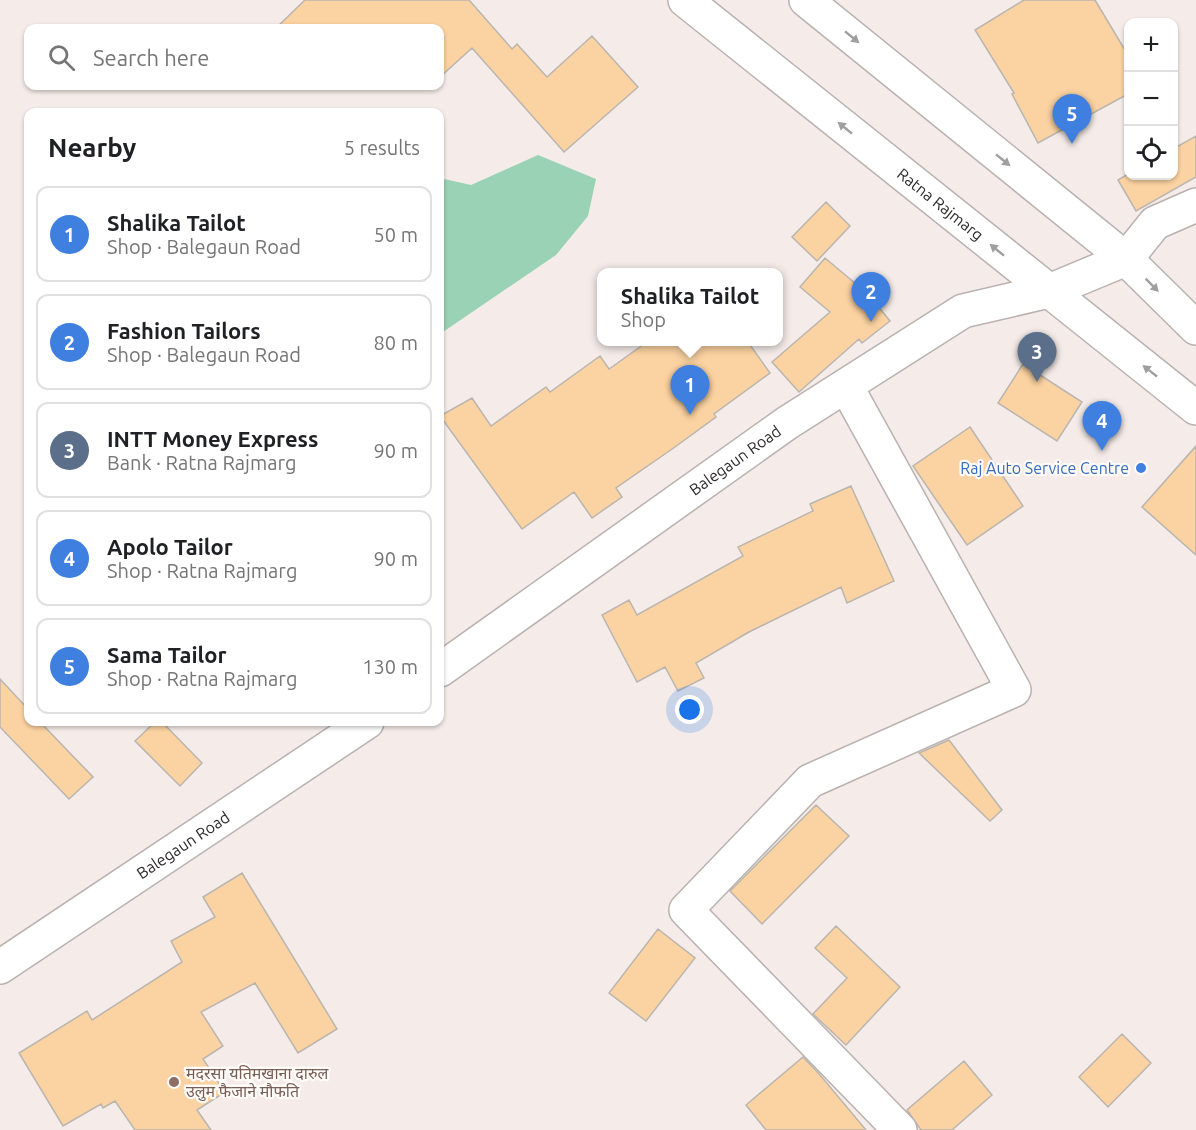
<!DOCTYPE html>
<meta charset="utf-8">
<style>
:root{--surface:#fff;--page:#f6f6f6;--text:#202124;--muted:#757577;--line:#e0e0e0;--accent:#ea580c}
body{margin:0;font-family:Ubuntu,"Noto Sans Devanagari",sans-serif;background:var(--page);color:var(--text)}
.controls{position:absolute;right:18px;top:18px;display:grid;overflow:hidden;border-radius:12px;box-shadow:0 2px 4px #0004}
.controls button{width:54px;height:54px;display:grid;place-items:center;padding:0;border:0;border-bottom:2px solid var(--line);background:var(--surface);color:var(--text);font:30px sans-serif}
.you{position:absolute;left:690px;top:710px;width:21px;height:21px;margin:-15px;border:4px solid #fff;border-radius:50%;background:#1a73e8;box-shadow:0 0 0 9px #1a73e833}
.badge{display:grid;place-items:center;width:39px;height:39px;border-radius:50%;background:var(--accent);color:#fff;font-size:20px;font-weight:700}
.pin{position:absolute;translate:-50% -50px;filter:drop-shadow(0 2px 3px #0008)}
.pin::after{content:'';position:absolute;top:32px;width:21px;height:18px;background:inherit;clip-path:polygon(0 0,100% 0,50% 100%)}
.popup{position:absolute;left:597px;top:268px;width:186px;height:78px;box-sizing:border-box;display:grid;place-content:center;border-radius:12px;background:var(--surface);filter:drop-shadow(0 2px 4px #0005);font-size:20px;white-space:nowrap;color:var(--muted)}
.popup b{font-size:22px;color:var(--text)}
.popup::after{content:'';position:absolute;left:50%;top:100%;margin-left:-12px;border:12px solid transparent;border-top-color:var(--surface)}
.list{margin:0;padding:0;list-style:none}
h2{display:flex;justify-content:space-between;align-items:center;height:78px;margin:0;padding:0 24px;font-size:26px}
h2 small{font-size:20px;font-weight:400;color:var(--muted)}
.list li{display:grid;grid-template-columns:39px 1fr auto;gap:18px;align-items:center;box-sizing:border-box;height:96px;margin:0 12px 12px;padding:0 12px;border:2px solid var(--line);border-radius:12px}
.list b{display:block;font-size:22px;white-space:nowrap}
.list p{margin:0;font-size:20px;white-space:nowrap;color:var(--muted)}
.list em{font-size:20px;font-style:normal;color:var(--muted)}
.icon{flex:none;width:33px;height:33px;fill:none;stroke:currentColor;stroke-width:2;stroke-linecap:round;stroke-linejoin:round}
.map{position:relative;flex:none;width:1196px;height:1130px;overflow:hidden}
.search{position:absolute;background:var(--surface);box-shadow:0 2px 4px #0004;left:24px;top:24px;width:420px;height:66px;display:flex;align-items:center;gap:15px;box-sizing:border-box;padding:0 21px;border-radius:12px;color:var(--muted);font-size:22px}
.panel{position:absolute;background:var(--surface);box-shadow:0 2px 4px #0004;left:24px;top:108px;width:420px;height:618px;border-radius:12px}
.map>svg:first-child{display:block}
</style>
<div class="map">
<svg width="1196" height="1130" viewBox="0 0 1196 1130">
<rect width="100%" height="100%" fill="#f5ece9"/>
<!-- green -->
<path fill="#99d2b5" d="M538,155l58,24 -8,37 -32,39 -116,79v-156l31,7z"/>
<!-- building -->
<path fill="#fbd2a1" stroke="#bab5af" stroke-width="1.5" d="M305,0h164l43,49 5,-5 30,33 45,-41 46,51 -74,65 -92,-104 -32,29v-49h-164z
M1024,0h71l33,55v39l-90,49 -26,-49 2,-1 -39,-63z
M1196,136v41l-60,34 -18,-31 10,-6 45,2v-27z
M826,202l24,24 -33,35 -25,-24z
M825,258l43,36 22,27 -28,22 -3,-4 -60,53 -27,-30 58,-50 -30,-25z
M647,342h101l22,31 -56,41 2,3 -41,30 -59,41 6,9 -30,21 -18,-26 -52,37 -82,-113 32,-18 19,28 55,-39 4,5 50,-36 9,13z
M1023,364l59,38 -25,39 -59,-38z
M970,427l53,79 -56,39 -54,-79z
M1196,446v109l-54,-48z
M851,486l43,95 -47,22 -6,-16 -92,45 -53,31 8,15 -26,13 -13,-24 -28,15 -35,-67 27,-15 8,15 106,-59 -5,-9 75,-36 -3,-7z
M0,679l28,30v13h12l53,55 -24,22 -69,-72z
M155,722h7l40,41 -22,23 -45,-45z
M949,740l53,70 -12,11 -71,-68z
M816,805l33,31 -87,88 -32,-33z
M242,873l95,156 -39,24 -43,-70 -54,29 22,34 -20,13 22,33 -28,18 14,20h-76l-20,-29 -12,7 -2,-4 -38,22 -44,-73 68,-42 5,9 90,-58 -11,-21 44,-24 -12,-20z
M836,926l64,61 -54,58 -33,-31 34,-36 -32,-30z
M658,929l37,29 -49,63 -37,-28z
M1122,1034l29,29 -43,44 -29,-30z
M803,1057l17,18 46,55h-100l-20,-25z
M964,1061l28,34 -40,35h-31l-14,-20z"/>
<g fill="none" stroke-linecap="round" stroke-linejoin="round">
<defs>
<path id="minor" d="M846,386l168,304 -204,91 -124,129 214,220"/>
<g id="tertiary">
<path d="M1126,259l29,-36 41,-18"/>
<path id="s1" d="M440,670l347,-247 176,-112 86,-20"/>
<path id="s2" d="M0,967l367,-245"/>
</g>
<path id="secondary" d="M1049,291l77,-32"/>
<g id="trunk">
<path id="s3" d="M685,0l511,408"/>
<path d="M806,0l320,259 70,69"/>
</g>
</defs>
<!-- minor casing -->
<use href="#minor" stroke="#b9b2ae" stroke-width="36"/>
<!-- tertiary casing -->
<use href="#tertiary" stroke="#b9b2ae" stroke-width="36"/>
<!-- secondary casing -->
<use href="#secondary" stroke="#b9b2ae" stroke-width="36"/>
<!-- trunk casing -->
<use href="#trunk" stroke="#b9b2ae" stroke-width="36"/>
<!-- minor -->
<use href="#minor" stroke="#fff" stroke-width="33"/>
<!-- tertiary -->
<use href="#tertiary" stroke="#fff" stroke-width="33"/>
<!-- secondary -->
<use href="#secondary" stroke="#fff" stroke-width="33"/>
<!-- trunk -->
<use href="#trunk" stroke="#fff" stroke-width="33"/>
</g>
<!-- one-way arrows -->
<defs><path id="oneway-solid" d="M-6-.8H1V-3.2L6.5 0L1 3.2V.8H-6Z" transform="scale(1.5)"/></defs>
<g fill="#a09f9f">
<use href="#oneway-solid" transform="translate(852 37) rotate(39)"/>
<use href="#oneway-solid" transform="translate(845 128) rotate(-141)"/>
<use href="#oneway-solid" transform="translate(1003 160) rotate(39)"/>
<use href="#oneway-solid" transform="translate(997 250) rotate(-141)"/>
<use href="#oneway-solid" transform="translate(1152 285) rotate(45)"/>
<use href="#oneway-solid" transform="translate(1150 371) rotate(-142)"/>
</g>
<!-- markers -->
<circle fill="#3f7fe0" stroke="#fefbf9" stroke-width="2" cx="1141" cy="468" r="6"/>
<circle fill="#8d6e63" stroke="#fefbf9" stroke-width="2" cx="174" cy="1082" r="6"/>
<g text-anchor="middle" stroke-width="4.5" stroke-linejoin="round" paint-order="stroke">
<!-- street labels -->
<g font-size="16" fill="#2d2a29" stroke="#fefbf9">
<text dy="6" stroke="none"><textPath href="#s3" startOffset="327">Ratna Rajmarg</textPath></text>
<text dy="6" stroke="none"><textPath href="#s1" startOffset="362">Balegaun Road</textPath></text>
<text dy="6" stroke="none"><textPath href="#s2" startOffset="220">Balegaun Road</textPath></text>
</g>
<!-- shop labels -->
<g font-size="16" fill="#366cbe" stroke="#fefbf9" text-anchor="end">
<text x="1129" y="474">Raj Auto Service Centre</text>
</g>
<!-- education labels -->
<g font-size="16" fill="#785e54" stroke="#fefbf9" text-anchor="start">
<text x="186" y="1079">मदरसा यतिमखाना दारुल<tspan x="186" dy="18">उलुम फैजाने माैफति</tspan></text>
</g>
</g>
</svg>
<div class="controls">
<button>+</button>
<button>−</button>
<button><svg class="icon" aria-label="locate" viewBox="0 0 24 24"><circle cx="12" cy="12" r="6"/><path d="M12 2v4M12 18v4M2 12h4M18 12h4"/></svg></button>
</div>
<div class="you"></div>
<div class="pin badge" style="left:690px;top:415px;background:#3f7fe0">1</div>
<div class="popup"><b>Shalika Tailot</b>Shop</div>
<div class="pin badge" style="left:871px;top:322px;background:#3f7fe0">2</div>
<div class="pin badge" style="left:1037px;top:382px;background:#5c6f8a">3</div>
<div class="pin badge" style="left:1102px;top:451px;background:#3f7fe0">4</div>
<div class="pin badge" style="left:1072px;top:144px;background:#3f7fe0">5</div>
<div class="search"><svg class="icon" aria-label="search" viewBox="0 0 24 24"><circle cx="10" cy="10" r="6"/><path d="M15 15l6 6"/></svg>Search here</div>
<section class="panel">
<h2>Nearby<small>5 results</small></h2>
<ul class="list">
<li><span class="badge" style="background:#3f7fe0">1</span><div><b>Shalika Tailot</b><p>Shop · Balegaun Road</p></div><em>50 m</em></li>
<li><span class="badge" style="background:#3f7fe0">2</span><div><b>Fashion Tailors</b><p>Shop · Balegaun Road</p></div><em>80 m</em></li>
<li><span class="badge" style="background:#5c6f8a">3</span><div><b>INTT Money Express</b><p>Bank · Ratna Rajmarg</p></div><em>90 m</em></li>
<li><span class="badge" style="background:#3f7fe0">4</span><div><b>Apolo Tailor</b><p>Shop · Ratna Rajmarg</p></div><em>90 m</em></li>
<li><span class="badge" style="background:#3f7fe0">5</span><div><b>Sama Tailor</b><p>Shop · Ratna Rajmarg</p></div><em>130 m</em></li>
</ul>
</section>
</div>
